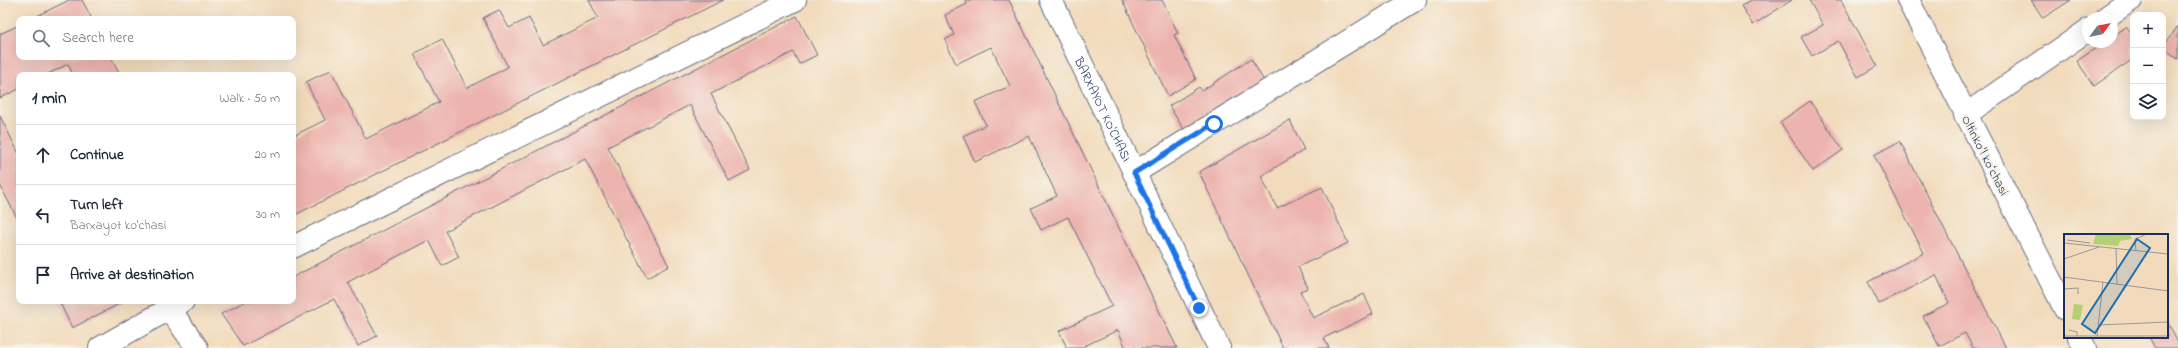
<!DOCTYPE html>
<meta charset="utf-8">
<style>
:root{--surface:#fff;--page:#f2f2f3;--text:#1f2937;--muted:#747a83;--line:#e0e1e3}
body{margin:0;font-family:"Indie Flower",sans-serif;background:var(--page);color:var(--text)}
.controls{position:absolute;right:12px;top:12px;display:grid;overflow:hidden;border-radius:8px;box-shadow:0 4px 16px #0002}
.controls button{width:36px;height:36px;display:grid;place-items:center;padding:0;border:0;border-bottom:1px solid var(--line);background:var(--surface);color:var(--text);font:20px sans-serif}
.compass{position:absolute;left:2082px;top:12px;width:36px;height:36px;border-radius:50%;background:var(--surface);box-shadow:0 4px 16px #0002;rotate:57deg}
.stop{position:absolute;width:12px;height:12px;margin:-9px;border:3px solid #1a73e8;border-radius:50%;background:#fff}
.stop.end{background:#1a73e8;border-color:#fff;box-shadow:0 1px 4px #0008}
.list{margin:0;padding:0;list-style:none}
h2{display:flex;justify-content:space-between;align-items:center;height:52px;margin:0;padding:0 16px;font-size:17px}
h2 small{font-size:13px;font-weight:400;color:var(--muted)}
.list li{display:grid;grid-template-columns:26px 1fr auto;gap:12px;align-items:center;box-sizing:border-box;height:60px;padding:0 16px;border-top:1px solid var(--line)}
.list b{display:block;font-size:15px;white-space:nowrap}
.list p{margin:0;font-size:13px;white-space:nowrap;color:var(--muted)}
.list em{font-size:13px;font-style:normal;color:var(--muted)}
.icon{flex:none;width:22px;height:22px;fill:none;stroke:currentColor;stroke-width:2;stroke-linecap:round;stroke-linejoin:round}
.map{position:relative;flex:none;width:2178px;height:348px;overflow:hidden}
.search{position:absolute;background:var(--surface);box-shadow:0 4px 16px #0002;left:16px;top:16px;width:280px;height:44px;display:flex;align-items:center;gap:10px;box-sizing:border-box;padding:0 14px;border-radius:8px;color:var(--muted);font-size:15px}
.panel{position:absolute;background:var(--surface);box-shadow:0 4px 16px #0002;left:16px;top:72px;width:280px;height:232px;border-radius:8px}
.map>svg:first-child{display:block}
</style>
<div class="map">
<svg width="2178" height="348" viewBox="0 0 2178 348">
<rect width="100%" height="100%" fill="#f7f3e8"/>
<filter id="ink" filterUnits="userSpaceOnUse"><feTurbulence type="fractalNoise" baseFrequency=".025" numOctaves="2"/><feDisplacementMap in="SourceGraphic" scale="8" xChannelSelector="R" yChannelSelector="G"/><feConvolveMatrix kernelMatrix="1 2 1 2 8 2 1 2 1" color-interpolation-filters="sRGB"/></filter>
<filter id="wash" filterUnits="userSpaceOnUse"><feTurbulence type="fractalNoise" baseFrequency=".012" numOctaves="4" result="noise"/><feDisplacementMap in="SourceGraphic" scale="16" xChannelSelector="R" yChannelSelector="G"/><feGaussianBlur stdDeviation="0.9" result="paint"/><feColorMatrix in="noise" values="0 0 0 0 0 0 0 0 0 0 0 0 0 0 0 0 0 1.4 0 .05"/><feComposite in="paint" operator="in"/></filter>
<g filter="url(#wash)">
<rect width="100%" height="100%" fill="#f2dbbc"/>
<g id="blocks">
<!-- building -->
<path fill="#edb3ae" d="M69,0h13l10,19h-61z
M589,0h134l-430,216v-80l32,-16 -19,-38 25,-12 35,69 73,-37 -25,-48 28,-15 25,49 41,-21 -25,-49 16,-8 10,18 20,-10 14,27 55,-27z
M965,0h44l168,348h-51l-8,-18 -38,18h-13l-8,-17 53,-25 -44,-89 -27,13 -10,-22 26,-12 -28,-60 -54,26 -12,-26 23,-11 -11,-23 35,-16 -19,-39 -35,17 -11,-24 9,-5 -9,-20 22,-11z
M1122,0h40l16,33 -4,2 22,44 -28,17z
M1751,0h41l-39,25 -12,-19z
M1809,0h32l36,66 -19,11 -20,-36 -26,15 -11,-19 22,-12z
M2031,0h40l-28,18z
M797,16l20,39 -18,9 -6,-12 -82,42 39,76 -21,11 -39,-76 -82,42 61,119 -22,12 -62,-119 -140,72 14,26 -17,9 -13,-26 -81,42 29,54 -19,10 -24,-47 -91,47 -22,-32 25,-13h47v-24z
M19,25v32h92l9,18h-47l-5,-11 -22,11h-27v14l-19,9v-64z
M2178,26v33l-15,-12z
M2126,27l7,9v23l-39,27 -17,-25 28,-19h7v-5z
M1251,59l13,22 -79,50 -16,-25 30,-19 2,4z
M1810,101l33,49 -30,21 -33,-49z
M0,116l19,38v68l-19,-37z
M1290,120l14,30 -43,26 16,32 45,-21 26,56 -50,24 10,21 -8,3 13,27 51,-24 9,20 -49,24 5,10h-46l-84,-176z
M1900,141l50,99 56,108h-33l-8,-15 -26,13 -16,-30 26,-13 -13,-28 -57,29 -11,-22 56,-29 -50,-98z
M59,301h66l-53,27z
M2167,321l11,22v5h-23l-6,-11h18z"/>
</g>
</g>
<g filter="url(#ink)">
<use href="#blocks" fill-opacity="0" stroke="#666b7f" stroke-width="1"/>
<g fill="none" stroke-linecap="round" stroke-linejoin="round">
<defs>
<g id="minor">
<path id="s1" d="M1051,0l168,348"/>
<path d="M2105,18l26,-18"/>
<path d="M1965,115l123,-85"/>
<path d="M1134,173l281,-173"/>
<path d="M293,247l502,-247"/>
<path d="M169,308l28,40"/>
<path d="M100,348l83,-47"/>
</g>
<path id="major" d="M1908,0l157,309
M2079,337l6,11"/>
</defs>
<!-- minor casing -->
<use href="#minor" stroke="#666b7f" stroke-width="24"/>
<!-- major casing -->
<use href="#major" stroke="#666b7f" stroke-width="24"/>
<!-- minor -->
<use href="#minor" stroke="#fff" stroke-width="22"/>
<!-- major -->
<use href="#major" stroke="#fff" stroke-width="22"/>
</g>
</g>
<g fill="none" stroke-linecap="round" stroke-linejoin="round" filter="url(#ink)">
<!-- route -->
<path stroke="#1a73e8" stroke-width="5" d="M1199,308l-65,-135 80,-49"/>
</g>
<g text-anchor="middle" stroke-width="4" stroke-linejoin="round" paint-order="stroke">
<!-- street labels -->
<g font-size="13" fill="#1b2f5e" stroke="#f7f3e8">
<text dy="5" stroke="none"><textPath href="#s1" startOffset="121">BARXAYOT KO'CHASI</textPath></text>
<text transform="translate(1986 155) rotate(63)" y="5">Oltinkoʻl koʻchasi</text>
</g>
</g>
<!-- overview -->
<g transform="translate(2064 234)">
<rect width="104" height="104" fill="#f2dbbc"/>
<path d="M32,0h34l2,5 -12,2 -2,5 -25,-2zM10,70l9,1 -3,15 -8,-1z" fill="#b5cf75"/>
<path fill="none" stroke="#9c9696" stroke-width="1" d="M3,6l23,3M0,9l104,11M52,14l1,36M72,17l-1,-12 12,-5M0,25l35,-12M0,43l104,14M0,55l14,-1v6M34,91l70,-3M5,96l8,2v4M0,102h104M33,102l6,-54"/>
<path fill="#1f6fb2" fill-opacity="0.15" stroke="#1f6fb2" stroke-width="2" d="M73,5l13,9 -55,85 -13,-9z"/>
<rect width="104" height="104" fill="none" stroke="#1b2f5e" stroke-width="2"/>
</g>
</svg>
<div class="controls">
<button>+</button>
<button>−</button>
<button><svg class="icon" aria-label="layers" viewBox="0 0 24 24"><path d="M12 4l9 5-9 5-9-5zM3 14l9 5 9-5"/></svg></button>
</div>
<svg class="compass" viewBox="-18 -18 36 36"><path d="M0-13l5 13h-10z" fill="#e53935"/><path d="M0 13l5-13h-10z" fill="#747a83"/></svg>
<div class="stop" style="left:1214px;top:124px"></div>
<div class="stop end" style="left:1199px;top:308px"></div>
<div class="search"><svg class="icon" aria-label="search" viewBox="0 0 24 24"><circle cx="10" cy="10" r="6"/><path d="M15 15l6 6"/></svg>Search here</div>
<section class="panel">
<h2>1 min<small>Walk · 50 m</small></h2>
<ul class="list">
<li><svg class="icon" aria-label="ahead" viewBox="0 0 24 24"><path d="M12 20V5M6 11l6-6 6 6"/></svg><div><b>Continue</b></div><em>20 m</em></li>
<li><svg class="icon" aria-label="left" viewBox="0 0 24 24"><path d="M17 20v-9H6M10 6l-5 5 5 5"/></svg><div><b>Turn left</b><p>Barxayot ko'chasi</p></div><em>30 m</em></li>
<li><svg class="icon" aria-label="arrive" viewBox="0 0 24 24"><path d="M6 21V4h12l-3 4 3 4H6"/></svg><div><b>Arrive at destination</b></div></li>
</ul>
</section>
</div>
